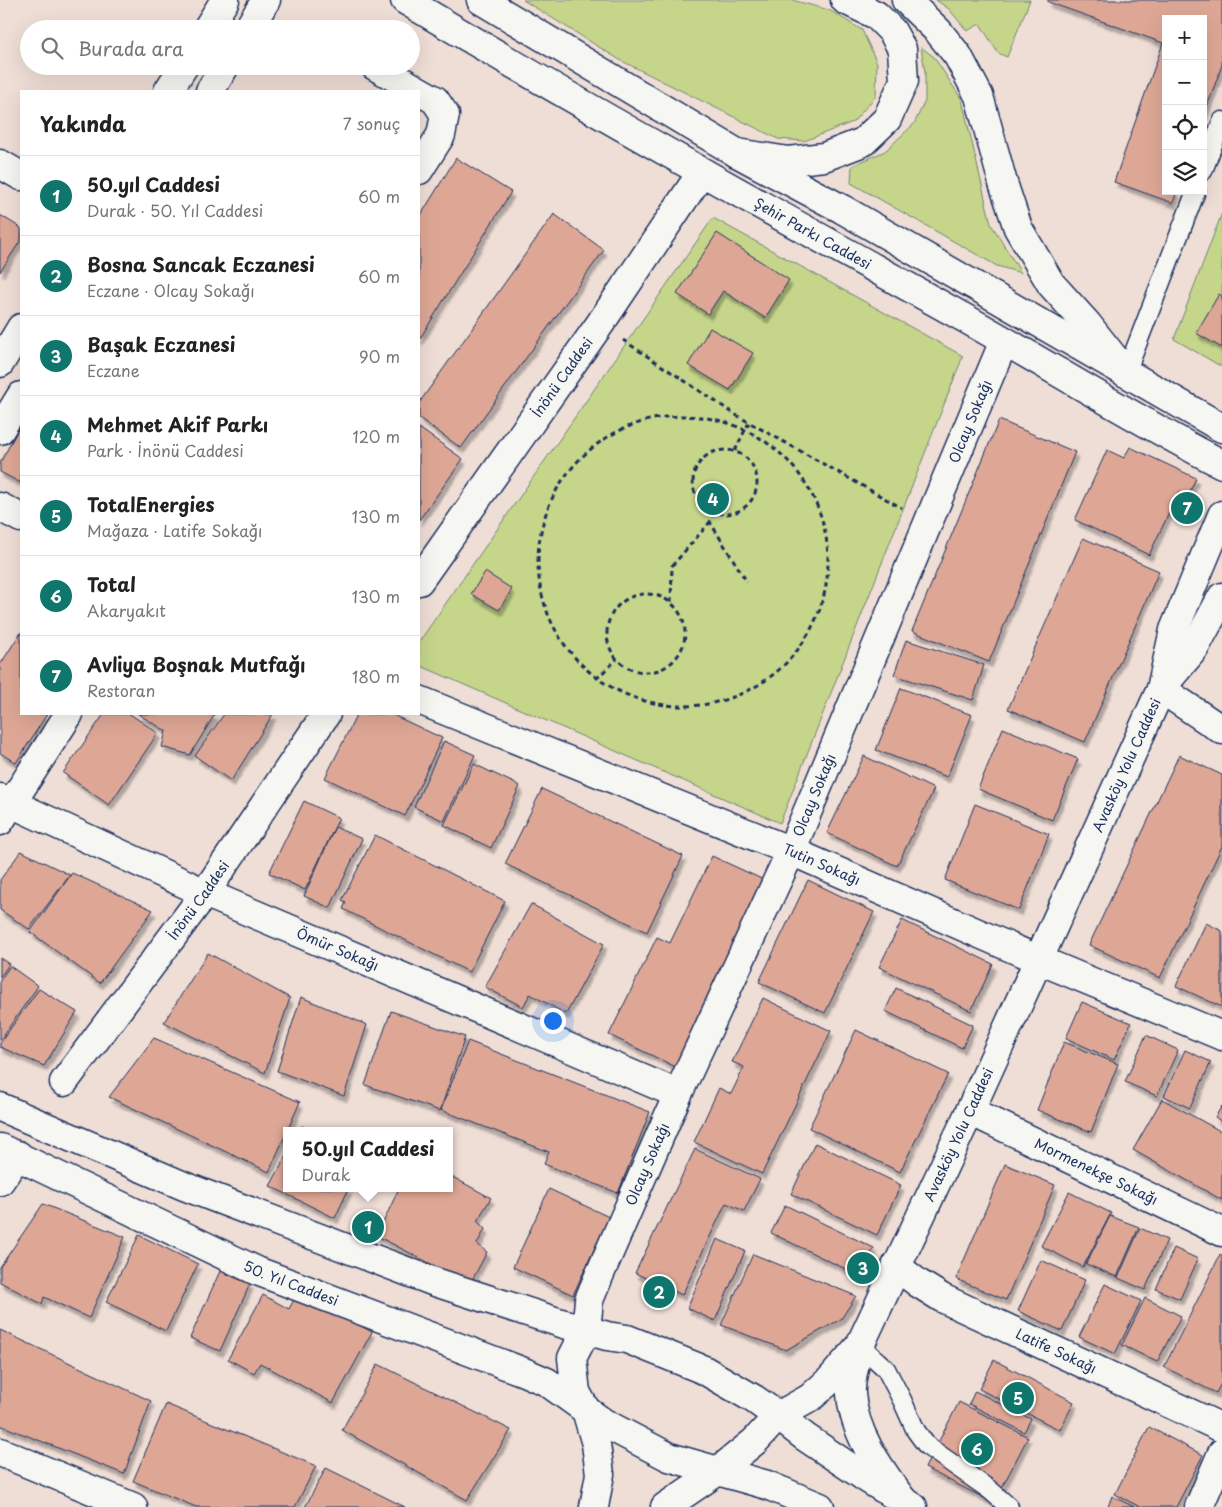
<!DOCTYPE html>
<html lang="tr">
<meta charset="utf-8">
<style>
:root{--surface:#fff;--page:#f2f2f2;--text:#222;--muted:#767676;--line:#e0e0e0;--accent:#0f766e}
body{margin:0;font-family:"Playpen Sans",sans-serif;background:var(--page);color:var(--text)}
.controls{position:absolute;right:15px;top:15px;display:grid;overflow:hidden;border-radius:0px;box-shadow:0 5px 20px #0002}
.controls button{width:45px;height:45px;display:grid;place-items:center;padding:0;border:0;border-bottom:1px solid var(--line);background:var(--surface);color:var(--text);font:25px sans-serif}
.you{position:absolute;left:552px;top:1020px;width:18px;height:18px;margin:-12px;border:4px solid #fff;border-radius:50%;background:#1a73e8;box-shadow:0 0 0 8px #1a73e833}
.badge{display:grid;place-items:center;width:32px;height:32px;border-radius:50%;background:var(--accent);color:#fff;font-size:16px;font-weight:700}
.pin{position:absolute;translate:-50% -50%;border:2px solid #fff;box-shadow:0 1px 5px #0006}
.popup{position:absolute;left:283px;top:1127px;width:170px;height:65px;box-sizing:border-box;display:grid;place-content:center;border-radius:0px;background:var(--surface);filter:drop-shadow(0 1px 4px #0005);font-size:16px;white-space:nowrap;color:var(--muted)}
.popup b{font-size:19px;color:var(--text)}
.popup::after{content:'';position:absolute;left:50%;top:100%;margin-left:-10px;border:10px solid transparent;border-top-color:var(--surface)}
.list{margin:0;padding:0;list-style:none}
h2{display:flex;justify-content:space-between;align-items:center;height:65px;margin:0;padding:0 20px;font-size:21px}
h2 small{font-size:16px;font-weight:400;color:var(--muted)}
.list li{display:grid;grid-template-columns:32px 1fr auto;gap:15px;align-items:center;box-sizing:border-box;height:80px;padding:0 20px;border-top:1px solid var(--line)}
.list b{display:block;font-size:19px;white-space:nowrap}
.list p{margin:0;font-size:16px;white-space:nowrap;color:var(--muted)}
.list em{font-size:16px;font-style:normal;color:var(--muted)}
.icon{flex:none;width:28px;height:28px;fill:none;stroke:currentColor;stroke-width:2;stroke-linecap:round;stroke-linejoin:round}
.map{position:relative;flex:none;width:1222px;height:1507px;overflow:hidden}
.search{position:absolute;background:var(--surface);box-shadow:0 5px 20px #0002;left:20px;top:20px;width:400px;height:55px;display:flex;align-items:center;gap:12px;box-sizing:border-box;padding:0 18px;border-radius:28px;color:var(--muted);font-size:19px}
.panel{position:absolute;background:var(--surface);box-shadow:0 5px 20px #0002;left:20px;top:90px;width:400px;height:625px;border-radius:0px}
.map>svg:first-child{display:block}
</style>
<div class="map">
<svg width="1222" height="1507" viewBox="0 0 1222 1507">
<defs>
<filter id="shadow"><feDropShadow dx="3" dy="5.5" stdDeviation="1" flood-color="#0004"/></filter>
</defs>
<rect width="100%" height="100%" fill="#efded6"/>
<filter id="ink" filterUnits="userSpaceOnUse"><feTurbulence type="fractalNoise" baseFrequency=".02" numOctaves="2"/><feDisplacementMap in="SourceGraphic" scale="10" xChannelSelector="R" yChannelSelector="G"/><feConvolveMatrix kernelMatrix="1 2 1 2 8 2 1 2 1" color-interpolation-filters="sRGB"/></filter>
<g filter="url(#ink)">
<!-- green -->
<path fill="#c5d68a" stroke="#708274" d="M523,0h269l37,10 33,20 15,33 -1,33 -23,26 -49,19 -26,-2 -158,-79z
M936,0h94l-23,57 -9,-4 -18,-29 -13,7 -18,-22z
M921,47l13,10 28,43 29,124 30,49 -24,-7 -146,-83 1,-17 33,-15 29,-27 11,-23v-29z
M1222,213v154l-48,-28z
M713,218l250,138 -183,467 -361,-158v-23z"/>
<!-- building -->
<path fill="#dea795" stroke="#1b2f5e" filter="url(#shadow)" d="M1048,0h174v65l-19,53v-99h-37v172h11l-4,12 -59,-21 49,-139 -115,-41z
M456,158l55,34 -92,148v-122z
M554,214l50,36 -143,198 -42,-30v-15z
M0,215l21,13v12l-21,32z
M717,233l72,47 -24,38 -42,-27 -15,23 -31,-20z
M1219,294l3,2v52l-26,-15z
M710,328l43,25 -23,37 -42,-25z
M999,420l76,32 -86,210 -77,-31z
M21,424v59l-21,-11v-9z
M419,428l44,31 -44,61z
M1130,447l66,31 -8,18 -9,-4 -30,63 -74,-35 32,-70 17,8z
M1083,538l76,33 -74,171 -77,-33z
M485,572l27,17 -13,21 -28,-16z
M21,632v82h26l-31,49 -16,-10v-88z
M906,640l78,25 -11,35 -79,-25z
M901,688l71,27 -25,62 -71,-27z
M104,714h26l28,19 -49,72 -46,-32z
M138,714h77l-25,41 -28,-8 4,-16z
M224,714h49l-42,67 -36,-25z
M357,714h34l51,24 -37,78 -80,-38z
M1003,728l75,31 -26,61 -74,-31z
M444,741l31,14 -31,66 -30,-14z
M1179,755l43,20v71l-62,132 -71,-33z
M864,756l70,33 -37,77 -70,-33z
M474,764l46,22 -29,62 -47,-23z
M542,789l141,67 -36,76 -142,-68z
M304,801l35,17 -34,72 -36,-17z
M975,804l74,30 -30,76 -74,-30z
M335,827l27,12 -32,69 -26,-12z
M375,835l130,66 -36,71 -126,-63 3,-7 -4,-2z
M21,851l49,24 -41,54 -29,-19v-30z
M712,856l54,25 -90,186 -67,-32 48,-98 13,6z
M72,873l81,37 -53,73 -70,-51z
M808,880l66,32 -49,101 -66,-31z
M531,904l73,40 -38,70 -36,-20 -7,13 -38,-20z
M902,920l91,44 -22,47 -92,-44z
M1206,923l16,8v76l-46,-21z
M208,953l82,45 -25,75 -101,-51z
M0,958l9,6 -9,13z
M10,966l28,20 -38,54v-60z
M896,988l77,37 -11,23 -77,-37z
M39,989l38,23 -33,54 -44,-19v-4z
M301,997l66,28 -23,71 -67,-25z
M763,998l68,33 -69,143 -68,-32 25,-54 12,6 13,-27 -12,-5z
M1082,1002l49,21 -17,37 -48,-22z
M391,1011l74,26 -25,74 -75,-26z
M856,1030l92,44 -48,98 -91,-44z
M1146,1035l32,15 -21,46 -32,-14z
M154,1038l146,64 -31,70 -160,-75z
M468,1041l182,71 -32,81 -74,-29 5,-12 -108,-42z
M1064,1042l54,22 -27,68 -54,-22z
M1185,1050l26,12 -21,46 -26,-12z
M1162,1099l60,33v68l-89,-50z
M1222,1106v16l-7,-5z
M302,1126l12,5h-14z
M815,1143l86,42 -24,50 -86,-41z
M695,1149l65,30 -16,32 -18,-8 -44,92 -47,-22z
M287,1155v33h62l-14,30 -65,-32z
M1005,1164l50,21 -49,115 -50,-21z
M449,1175l42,23 -14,23 8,8 -8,15 10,8 -17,32 -93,-48 22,-48h50z
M549,1189l60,28 -36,78 -60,-28z
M1069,1192l42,21 -28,54 -42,-21z
M43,1204l82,33 -36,81 -45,-21 -2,7 -42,-22v-15z
M785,1205l89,43 -14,28 -89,-43z
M1110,1216l29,11 -22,50 -31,-13z
M1140,1228l27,12 -22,50 -27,-12z
M139,1235l59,29 -32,67 -60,-29z
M717,1239l28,12 -30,70 -28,-13z
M1174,1248l24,11 -18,40 -24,-10z
M753,1254l103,42 -15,23 -55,31 -65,-25z
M1220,1255l2,1v126l-6,11 -52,-26z
M1041,1260l44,20 -23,51 -44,-20z
M220,1271l30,13 -30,67 -30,-13z
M1105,1284l36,17 -26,53 -36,-17z
M298,1292l74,40 -39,71 -73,-40 -6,10 -26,-14 35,-64 26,14z
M1145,1298l36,18 -24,46 -35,-17z
M0,1330l151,71 -27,73 -124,-49z
M994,1360l80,42 -14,28 -81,-41z
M378,1364l133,66 -44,70 -125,-70z
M975,1391l56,28 -7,13 -55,-28z
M959,1402l69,35 -34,66 -69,-35z
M166,1404l150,62 -21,41h-99l-63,-26z
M1149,1427l54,28 -27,52h-36l-25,-13z
M326,1468l79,39h-100z
M1112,1496l22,11h-26z"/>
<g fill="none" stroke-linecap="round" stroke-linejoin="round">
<defs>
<path id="service" d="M1203,171l19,-50
M1126,373l70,-182
M860,1345l26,24 16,31 14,31 11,15 63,44 19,17"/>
<g id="minor">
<path d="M375,66l60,34 10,15 -4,20 -22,35"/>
<path d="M0,164l21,12"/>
<path id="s1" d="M419,581l181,-257 102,-152"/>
<path d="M1161,689l61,41"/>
<path id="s2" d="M0,798l205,95 473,201"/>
<path d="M0,821l69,-107"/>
<path d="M1039,960l183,76"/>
<path id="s3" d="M64,1082l141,-189 121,-179"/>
<path id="s4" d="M970,1111l252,121"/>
<path d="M0,1181l18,-26"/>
<path id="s5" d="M896,1266l22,17 24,15 280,130"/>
<path d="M0,1452l133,55"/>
<path d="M1199,1507l23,-54"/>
</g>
<g id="tertiary">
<path d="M1163,686l31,-37 28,-52"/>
<path id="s6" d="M586,1331l3,-31 10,-24 79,-182 113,-243 213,-510"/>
<path d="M859,1348c-4,15 -9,31 -8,46 3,41 30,76 53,108"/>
<path id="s7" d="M778,1416l32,-18 20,-18 30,-35 110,-234 191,-422 13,-59 48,-115"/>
</g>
<g id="secondary">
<path id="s8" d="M405,0c182,109 368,212 554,315 88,49 173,103 263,149"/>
<path d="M481,0l256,153 105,56 380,219"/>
<path d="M0,507l21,11"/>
<path id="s9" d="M419,700l372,151 248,109"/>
</g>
<g id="primary">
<path d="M906,0l32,31 20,25 21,40 24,87 15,45 33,56 37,41 38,48"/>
<path d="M207,29l18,-29"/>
<path d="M248,29l18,-29"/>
<path d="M168,91l16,-25"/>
<path d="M210,91l15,-25"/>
<path d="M737,153l51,8 36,-4 39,-15 24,-23 17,-38 -2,-32 -10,-18 -16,-16 -31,-15"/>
<path d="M0,363l21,-35"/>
<path d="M0,430l21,-34"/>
<path d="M0,1107l184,79 248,95 129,42 46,13 20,3 77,31 50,29 24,17 27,21 58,39 50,31"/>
<path id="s10" d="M0,1148l257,123 267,101 23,10 57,41 65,34 98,28 53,22"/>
<path d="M586,1331l-14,27 4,34 10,18 10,34 4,30 -6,33"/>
<path d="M665,1507l53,-36 37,-30 23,-25"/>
</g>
</defs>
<!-- service casing -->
<use href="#service" stroke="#1b2f5e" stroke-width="21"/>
<!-- minor casing -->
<use href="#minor" stroke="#1b2f5e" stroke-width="31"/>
<!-- tertiary casing -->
<use href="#tertiary" stroke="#1b2f5e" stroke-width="31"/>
<!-- secondary casing -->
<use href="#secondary" stroke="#1b2f5e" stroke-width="31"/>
<!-- primary casing -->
<use href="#primary" stroke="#1b2f5e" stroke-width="31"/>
<!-- path -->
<path stroke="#1b2f5e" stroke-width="3" stroke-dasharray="5 4" stroke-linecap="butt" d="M623,340l113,75 166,93
M538 561a145 145 0 1 1 290 0a145 145 0 1 1-290 0Z
M693 482a32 32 0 1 1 64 0a32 32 0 1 1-64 0Z
M735,451l11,-23 3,-5
M714,512l-4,10 37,60
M607 633a39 39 0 1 1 78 0a39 39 0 1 1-78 0Z
M671,602l1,-36 38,-44
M596,679l21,-20"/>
<!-- service -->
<use href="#service" stroke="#f6f6f2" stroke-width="18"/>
<!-- minor -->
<use href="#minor" stroke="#f6f6f2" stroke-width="28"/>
<!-- tertiary -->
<use href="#tertiary" stroke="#f6f6f2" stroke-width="28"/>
<!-- secondary -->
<use href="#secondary" stroke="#f6f6f2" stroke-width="28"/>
<!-- primary -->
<use href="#primary" stroke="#f6f6f2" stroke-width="28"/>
</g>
</g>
<g text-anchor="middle" stroke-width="4" stroke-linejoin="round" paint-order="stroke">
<!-- street labels -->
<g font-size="14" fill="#1b2f5e" stroke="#f6f6f2">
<text dy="5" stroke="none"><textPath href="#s8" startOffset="470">Şehir Parkı Caddesi</textPath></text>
<text dy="5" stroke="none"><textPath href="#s1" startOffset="249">İnönü Caddesi</textPath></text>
<text dy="5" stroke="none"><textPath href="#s6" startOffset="989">Olcay Sokağı</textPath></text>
<text dy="5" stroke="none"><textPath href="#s7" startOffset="748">Avasköy Yolu Caddesi</textPath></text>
<text dy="5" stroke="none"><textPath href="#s6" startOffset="584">Olcay Sokağı</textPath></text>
<text dy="5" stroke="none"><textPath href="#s9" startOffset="435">Tutin Sokağı</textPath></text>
<text dy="5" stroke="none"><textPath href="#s3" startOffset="226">İnönü Caddesi</textPath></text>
<text dy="5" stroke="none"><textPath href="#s2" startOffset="370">Ömür Sokağı</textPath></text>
<text dy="5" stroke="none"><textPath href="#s7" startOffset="342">Avasköy Yolu Caddesi</textPath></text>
<text dy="5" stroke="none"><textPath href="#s6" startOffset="179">Olcay Sokağı</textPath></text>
<text dy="5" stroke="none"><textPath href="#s4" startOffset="140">Mormenekşe Sokağı</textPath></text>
<text dy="5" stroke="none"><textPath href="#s10" startOffset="321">50. Yıl Caddesi</textPath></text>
<text dy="5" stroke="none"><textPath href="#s5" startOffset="182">Latife Sokağı</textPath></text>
</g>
</g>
</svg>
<div class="controls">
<button>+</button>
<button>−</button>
<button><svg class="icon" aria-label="locate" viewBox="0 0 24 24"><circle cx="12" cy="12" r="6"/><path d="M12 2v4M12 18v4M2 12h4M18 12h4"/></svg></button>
<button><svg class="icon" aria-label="layers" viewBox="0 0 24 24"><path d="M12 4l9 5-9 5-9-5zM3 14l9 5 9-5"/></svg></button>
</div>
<div class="you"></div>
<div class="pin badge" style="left:368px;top:1227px">1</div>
<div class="popup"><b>50.yıl Caddesi</b>Durak</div>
<div class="pin badge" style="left:659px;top:1292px">2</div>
<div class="pin badge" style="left:863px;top:1268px">3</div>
<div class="pin badge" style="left:713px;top:499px">4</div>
<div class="pin badge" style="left:1018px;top:1398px">5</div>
<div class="pin badge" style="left:977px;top:1449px">6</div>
<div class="pin badge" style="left:1187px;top:508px">7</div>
<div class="search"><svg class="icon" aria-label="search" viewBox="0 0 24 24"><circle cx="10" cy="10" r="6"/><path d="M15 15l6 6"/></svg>Burada ara</div>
<section class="panel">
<h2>Yakında<small>7 sonuç</small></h2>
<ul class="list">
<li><span class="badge">1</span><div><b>50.yıl Caddesi</b><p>Durak · 50. Yıl Caddesi</p></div><em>60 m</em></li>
<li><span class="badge">2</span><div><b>Bosna Sancak Eczanesi</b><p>Eczane · Olcay Sokağı</p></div><em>60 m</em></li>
<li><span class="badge">3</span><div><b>Başak Eczanesi</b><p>Eczane</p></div><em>90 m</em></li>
<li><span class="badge">4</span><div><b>Mehmet Akif Parkı</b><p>Park · İnönü Caddesi</p></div><em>120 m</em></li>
<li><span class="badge">5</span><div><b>TotalEnergies</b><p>Mağaza · Latife Sokağı</p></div><em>130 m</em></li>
<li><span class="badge">6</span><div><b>Total</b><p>Akaryakıt</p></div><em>130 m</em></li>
<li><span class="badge">7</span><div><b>Avliya Boşnak Mutfağı</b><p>Restoran</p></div><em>180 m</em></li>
</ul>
</section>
</div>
